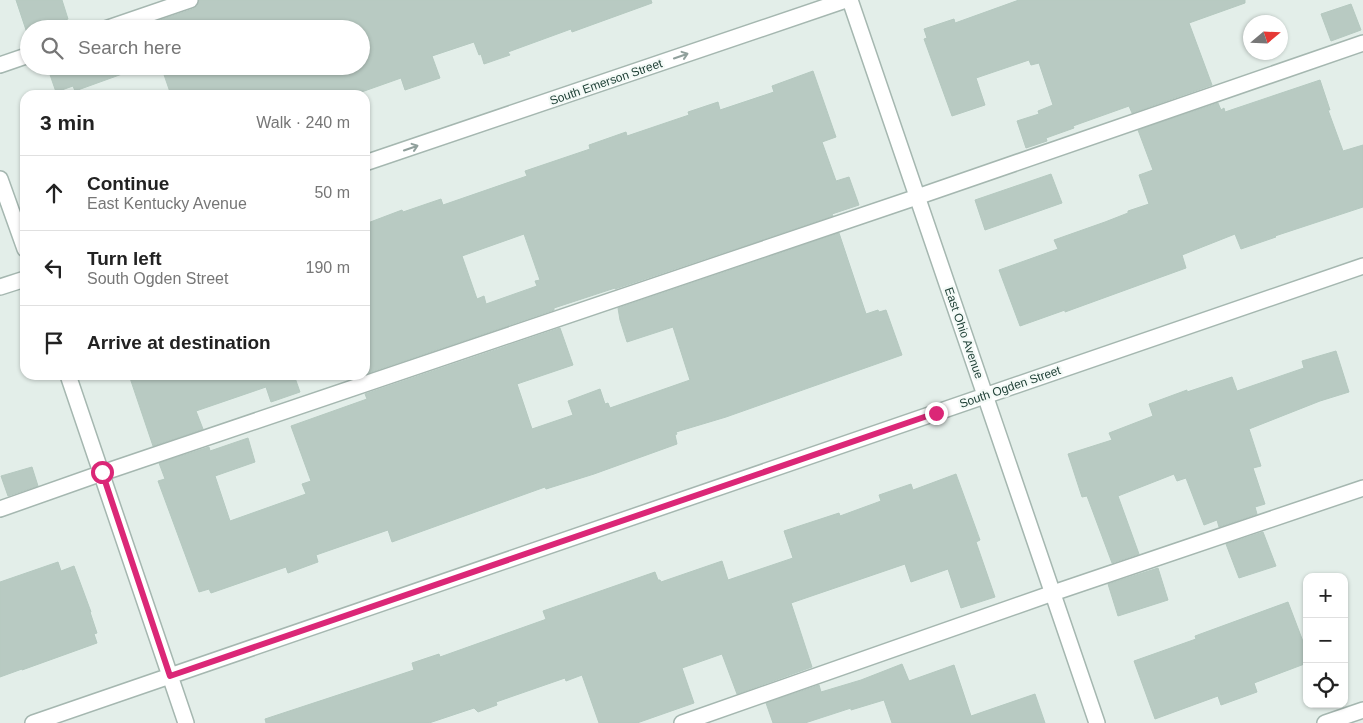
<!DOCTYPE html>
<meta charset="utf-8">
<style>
:root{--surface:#fff;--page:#f2f2f2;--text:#222;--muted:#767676;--line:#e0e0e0}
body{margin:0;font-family:Arial,sans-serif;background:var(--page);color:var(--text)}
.controls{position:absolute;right:15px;bottom:15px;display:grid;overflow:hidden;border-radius:10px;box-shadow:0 1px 4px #0004}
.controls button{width:45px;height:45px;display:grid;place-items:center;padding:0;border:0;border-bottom:1px solid var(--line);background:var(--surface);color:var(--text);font:25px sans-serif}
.compass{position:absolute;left:1243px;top:15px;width:45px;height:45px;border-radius:50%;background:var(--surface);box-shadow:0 1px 4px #0004;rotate:71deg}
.stop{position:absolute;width:15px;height:15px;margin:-11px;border:4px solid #db2777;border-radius:50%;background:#fff}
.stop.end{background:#db2777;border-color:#fff;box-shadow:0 1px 5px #0008}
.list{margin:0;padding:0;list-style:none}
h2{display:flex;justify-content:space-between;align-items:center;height:65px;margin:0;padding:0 20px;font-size:21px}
h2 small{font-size:16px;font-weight:400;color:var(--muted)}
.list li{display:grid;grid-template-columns:32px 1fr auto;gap:15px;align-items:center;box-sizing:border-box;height:75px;padding:0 20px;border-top:1px solid var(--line)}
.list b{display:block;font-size:19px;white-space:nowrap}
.list p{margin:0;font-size:16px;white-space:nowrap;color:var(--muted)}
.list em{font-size:16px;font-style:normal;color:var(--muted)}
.icon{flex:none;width:28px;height:28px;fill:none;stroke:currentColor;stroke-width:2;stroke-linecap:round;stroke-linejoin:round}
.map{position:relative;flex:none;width:1363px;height:723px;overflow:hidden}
.search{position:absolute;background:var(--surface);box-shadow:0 1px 4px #0004;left:20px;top:20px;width:350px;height:55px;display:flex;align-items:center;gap:12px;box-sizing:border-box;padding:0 18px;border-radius:28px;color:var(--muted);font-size:19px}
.panel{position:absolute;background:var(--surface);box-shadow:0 1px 4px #0004;left:20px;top:90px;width:350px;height:290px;border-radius:15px}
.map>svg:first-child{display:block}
</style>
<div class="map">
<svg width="1363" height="723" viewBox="0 0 1363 723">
<rect width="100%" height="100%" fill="#e3eee9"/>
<!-- building -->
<path fill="#b8cac2" stroke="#b5c9c0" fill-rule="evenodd" d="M16,0h46l6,19 -28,10h-11l-2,4z
M199,0h452l1,3 -80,29 -1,-3 -63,23 2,3 -26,9 -3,-10 -2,1 -5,-13 -42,14 8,22 -35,12 -4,-12 -48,17h-182l-10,-29h200v-37h-209l-1,-6 42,-14 4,-3z
M1019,0h226v3l-56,20 23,62 -80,28 -3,-7 -56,20 1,2 -28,10 1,3 -21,7 -9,-27 22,-7 -1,-3 15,-6 -14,-42 -8,2 -2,-5 -53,18 9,27 -33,11 -28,-77 3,-1 -3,-9 30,-10 1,4z
M1351,4l10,26 -30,11 -10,-27z
M47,66h89v3l-61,22 -2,-5 -17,6z
M813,71l23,66 -14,5 14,39 13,-4 10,28 -27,9 1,2 -218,73v-1l-61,20v2l-189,64v-150l37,-14 1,2 38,-13 2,6 84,-29 -2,-5 65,-22 -1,-4 37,-13 1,4 62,-21 -1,-3 30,-10 2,8 54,-18 -2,-6zM524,234l16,46 -5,1 2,5 -51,18 -2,-8 -7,3 -15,-43z
M1320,80l10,30h-2l15,41 20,-6v62l-88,29 1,1 -35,12 -6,-15 -53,21 4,13 -121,44v-2l-45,16 -21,-56 59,-21 -4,-9 51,-18 23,-9v-2l21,-7 -10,-29 14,-5 -15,-40 80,-27 3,7 3,-2 1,4z
M1051,174l11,29 -77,27 -10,-30z
M839,233l27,81 12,-4 1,2 7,-2 16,45 -176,62 -50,15 1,2 -2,1 2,9 -83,30 -48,15 -1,-2 -153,55 -4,-12 -72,25 2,7 -30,11 -2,-6 -75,26 -2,-4 -10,3 -41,-111 7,-2 -6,-16 50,-16 1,4 38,-13 7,24 -40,14 15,45 76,-27 -4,-10 9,-3 -20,-55 76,-27 -2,-5 195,-66 13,37 -56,19 15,45 41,-14 -5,-14 32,-12 5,15 3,-1 2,5 80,-28 -17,-53 -46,15 -7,-22 -2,-12z
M1336,351l13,41 -29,9 -71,28 12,37 -8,2 12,36 -10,3 2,7 -38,13 -2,-7 -13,5 -18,-47 -9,3 -3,-7 -56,22 21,58 -27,9 -25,-67 -5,1 -14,-43 44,-14 -3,-7 44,-17 -4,-12 38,-14v2l45,-15 5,14 67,-23 -2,-7z
M129,375h165l6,17 -29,10 -5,-15 -70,24 7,18 -50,17z
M32,467l6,19 -30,10 -7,-20z
M956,474l24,66 -4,2 19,55 -34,11 -13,-39 -37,13 -6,-18 -114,39 21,64 -75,27 -15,-40 -40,14 12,35 -57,20h-38l-17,-48 -16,6 -1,-3 -69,24 1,3 -19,7 -4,-4 -45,15h-163l-1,-4 149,-49 -2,-7 27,-9 1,3 104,-37 2,-1 -3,-8 112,-39 3,8h2l1,2 61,-21 6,19 65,-22 -9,-27 55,-18 1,3 41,-15 -2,-6 32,-11 2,6z
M1263,532l13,34 -37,12 -13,-34z
M58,562l3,9 13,-5 17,46h-1l7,21 -3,1 3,9 -75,27v-1l-22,8v-95z
M1158,568l10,32 -50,16 -10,-32z
M1288,602l19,50v11l-53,20 3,9 -36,13 -3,-9 -63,23 -21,-58 62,-22 -1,-3z
M902,664l7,17 45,-16 17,51 64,-22 10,29h-153l-8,-23 -33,10v-2l-46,15h-32l-7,-20 53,-18 2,7 40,-12z"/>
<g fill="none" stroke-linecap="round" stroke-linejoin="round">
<defs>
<path id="service" d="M105,29l85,-29
M0,65l29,-10
M0,509l102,-36 815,-276 446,-154
M682,723l371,-130 310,-105"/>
<path id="minor" d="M850,0l247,723
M0,179l25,70
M68,375l118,348
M33,723l1330,-457
M1325,723l38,-13"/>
<path id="tertiary" d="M365,163l481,-163
M0,287l25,-8"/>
</defs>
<!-- service casing -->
<use href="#service" stroke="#a5b7b0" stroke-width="18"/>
<!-- minor casing -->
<use href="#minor" stroke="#a5b7b0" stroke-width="18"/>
<!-- tertiary casing -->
<use href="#tertiary" stroke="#a5b7b0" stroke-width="18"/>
<!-- service -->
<use href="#service" stroke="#fff" stroke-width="15"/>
<!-- minor -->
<use href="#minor" stroke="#fff" stroke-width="15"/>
<!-- tertiary -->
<use href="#tertiary" stroke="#fff" stroke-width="15"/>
</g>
<!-- one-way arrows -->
<defs><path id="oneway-shaft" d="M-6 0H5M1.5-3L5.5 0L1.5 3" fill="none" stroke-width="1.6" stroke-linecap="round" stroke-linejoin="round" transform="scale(1.25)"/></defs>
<g stroke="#90a09c">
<use href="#oneway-shaft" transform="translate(681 56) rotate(-19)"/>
<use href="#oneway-shaft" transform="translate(411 148) rotate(-19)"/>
</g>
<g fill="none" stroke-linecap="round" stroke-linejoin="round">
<!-- route -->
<path stroke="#db2777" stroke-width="6" d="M102,472l68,204 766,-263"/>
</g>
<g text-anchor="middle" stroke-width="4.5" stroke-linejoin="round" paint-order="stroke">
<!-- street labels -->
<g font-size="12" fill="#214238" stroke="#f4faf7">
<text transform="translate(606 82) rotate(-19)" y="4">South Emerson Street</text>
<text transform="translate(964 333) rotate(71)" y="4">East Ohio Avenue</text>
<text transform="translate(1010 387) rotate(-19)" y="4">South Ogden Street</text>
</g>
</g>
</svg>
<div class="controls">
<button>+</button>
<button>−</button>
<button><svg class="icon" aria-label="locate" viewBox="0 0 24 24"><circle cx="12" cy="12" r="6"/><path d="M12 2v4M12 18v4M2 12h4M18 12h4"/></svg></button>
</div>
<svg class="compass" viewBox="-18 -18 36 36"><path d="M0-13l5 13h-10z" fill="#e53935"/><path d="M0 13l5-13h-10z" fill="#767676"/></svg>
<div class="stop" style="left:102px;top:472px"></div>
<div class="stop end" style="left:936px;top:413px"></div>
<div class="search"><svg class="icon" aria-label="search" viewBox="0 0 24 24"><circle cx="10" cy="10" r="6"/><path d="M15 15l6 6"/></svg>Search here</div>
<section class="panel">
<h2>3 min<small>Walk · 240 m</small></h2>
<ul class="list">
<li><svg class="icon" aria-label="ahead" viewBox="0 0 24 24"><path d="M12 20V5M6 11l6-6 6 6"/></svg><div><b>Continue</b><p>East Kentucky Avenue</p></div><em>50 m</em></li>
<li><svg class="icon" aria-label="left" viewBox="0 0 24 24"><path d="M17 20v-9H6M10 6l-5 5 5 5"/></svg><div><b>Turn left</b><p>South Ogden Street</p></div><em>190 m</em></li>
<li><svg class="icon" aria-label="arrive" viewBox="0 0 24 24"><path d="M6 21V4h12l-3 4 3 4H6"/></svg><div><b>Arrive at destination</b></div></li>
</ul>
</section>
</div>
